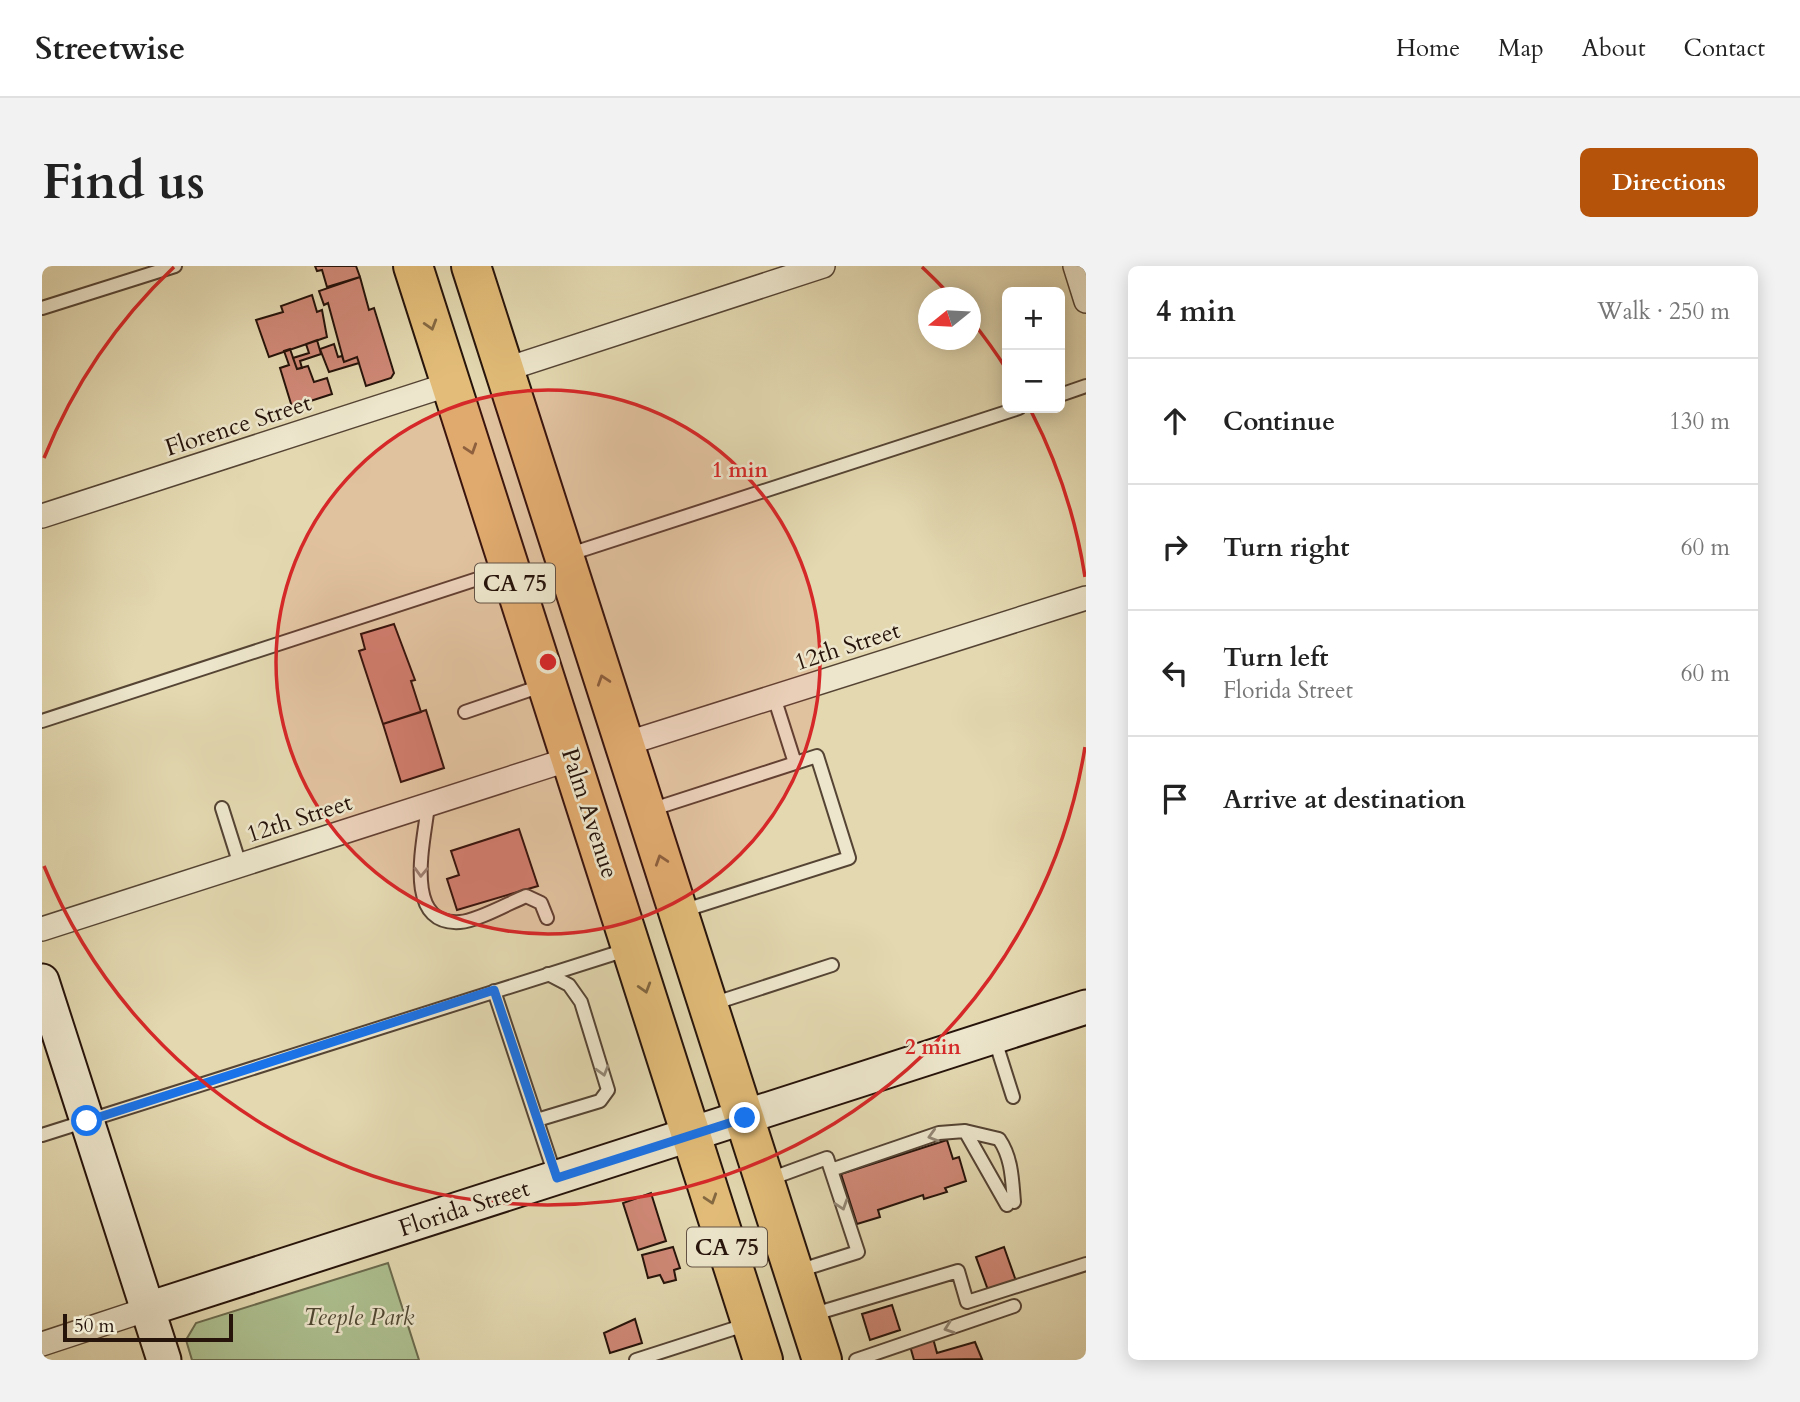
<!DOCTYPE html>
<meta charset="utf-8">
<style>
:root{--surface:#fff;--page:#f2f2f2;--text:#222;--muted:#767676;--line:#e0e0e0;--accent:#b45309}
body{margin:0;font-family:Cardo,serif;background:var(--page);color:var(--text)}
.controls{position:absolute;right:21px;top:21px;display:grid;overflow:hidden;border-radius:10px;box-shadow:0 4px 18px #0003}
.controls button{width:63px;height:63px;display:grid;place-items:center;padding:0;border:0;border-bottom:2px solid var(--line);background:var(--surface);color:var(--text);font:35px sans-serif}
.compass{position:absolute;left:876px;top:21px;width:63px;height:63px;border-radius:50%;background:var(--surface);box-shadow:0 4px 18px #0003;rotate:252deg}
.scale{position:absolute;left:21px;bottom:18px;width:170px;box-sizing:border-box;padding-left:7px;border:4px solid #26130a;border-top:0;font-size:19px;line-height:24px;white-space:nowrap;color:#26130a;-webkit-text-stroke:5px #ede6cc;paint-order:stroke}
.stop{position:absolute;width:21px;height:21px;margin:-16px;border:5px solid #1a73e8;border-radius:50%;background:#fff}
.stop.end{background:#1a73e8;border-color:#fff;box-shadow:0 2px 7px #0008}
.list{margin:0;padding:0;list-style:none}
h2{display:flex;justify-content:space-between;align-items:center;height:91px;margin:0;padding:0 28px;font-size:30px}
h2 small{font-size:23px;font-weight:400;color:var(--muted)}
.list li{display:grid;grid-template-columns:46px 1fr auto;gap:21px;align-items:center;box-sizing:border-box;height:126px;padding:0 28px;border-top:2px solid var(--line)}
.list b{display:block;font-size:26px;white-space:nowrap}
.list p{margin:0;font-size:23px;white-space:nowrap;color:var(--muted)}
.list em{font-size:23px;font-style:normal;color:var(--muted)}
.icon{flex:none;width:38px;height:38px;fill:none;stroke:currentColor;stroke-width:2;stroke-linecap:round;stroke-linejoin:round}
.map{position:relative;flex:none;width:1044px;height:1094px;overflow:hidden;border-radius:10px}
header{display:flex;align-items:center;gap:42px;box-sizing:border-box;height:98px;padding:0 35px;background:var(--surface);border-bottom:2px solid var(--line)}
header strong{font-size:33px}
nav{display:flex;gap:38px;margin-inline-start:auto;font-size:24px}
.intro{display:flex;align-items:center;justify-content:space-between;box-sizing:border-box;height:168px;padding:0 42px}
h1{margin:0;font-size:49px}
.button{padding:18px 32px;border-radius:10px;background:var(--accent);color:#fff;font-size:24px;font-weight:700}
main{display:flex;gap:42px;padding:0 42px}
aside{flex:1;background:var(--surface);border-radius:10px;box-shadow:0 4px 18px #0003}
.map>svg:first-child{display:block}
</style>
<header>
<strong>Streetwise</strong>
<nav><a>Home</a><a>Map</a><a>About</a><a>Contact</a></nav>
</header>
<div class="intro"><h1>Find us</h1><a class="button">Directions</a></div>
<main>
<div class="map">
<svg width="1044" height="1094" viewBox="0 0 1044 1094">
<rect width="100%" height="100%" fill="#e3d8b0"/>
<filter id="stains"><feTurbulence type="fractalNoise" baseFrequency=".00286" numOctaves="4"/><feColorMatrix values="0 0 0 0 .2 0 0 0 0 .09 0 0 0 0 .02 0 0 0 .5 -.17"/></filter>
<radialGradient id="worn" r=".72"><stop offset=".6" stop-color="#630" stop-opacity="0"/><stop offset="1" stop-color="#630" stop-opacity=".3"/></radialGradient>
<!-- green -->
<path fill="#adc090" stroke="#6a6a4d" stroke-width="2" d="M346,997l31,97h-227l-6,-20 10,-17z"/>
<!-- building -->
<path fill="#cf8876" stroke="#26130a" stroke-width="2" d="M273,0h41l4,11 -33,10 -5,-17 -5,1z
M318,11l9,33 5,-2 20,65 -3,5 -25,8 -9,-29 -13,5 -16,-59 -4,2 -5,-14z
M270,29l5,17 5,-2 5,27 -58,20 -13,-37 27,-8 -2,-6z
M275,74l4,14 -21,7 2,7 -5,1 -4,-11 16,-5 -3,-9z
M292,78l4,13 4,-1 2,6 13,-5 2,6 -30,9 -9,-23z
M248,83l7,20 11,-3 6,16 13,-4 5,16 -40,13 -12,-39 9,-3 -5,-14z
M352,358l21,56 -4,1 10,31 -38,12 -24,-73 6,-2 -4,-15z
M384,444l18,58 -43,14 -18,-58z
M477,563l19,57 -81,24 -10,-31 12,-4 -8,-24z
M905,874l6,19 6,-2 7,24 -21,7 2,4 -23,7 -1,-4 -45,15 2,7 -23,7 -16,-50z
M609,927l15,48 -28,9 -15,-47z
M631,981l7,21 -6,2 2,10 -12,3 -4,-8 -12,3 -6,-23z
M962,981l12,34 -28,9 -12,-33z
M850,1039l8,25 -30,10 -8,-26z
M593,1053l7,24 -32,10 -6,-20z
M889,1065l6,22 38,-11 7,17 -68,1 -6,-21z"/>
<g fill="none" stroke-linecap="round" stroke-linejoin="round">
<defs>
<path id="lane" d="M0,42l133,-42
M1018,129l26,-9
M525,289l452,-147
M732,431l21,66
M423,446l79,-27
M0,455l466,-152
M386,539c-3,33 -27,121 32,117 17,-1 49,-19 66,-26l15,7 6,15
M180,542l18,57
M608,544l167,-54 32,102 -167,53
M452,725l61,184
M670,738l120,-39
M952,771l19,60
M495,854l63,-19 8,-11 -27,-88 -12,-17 -21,-11
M923,865l34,8c13,19 13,40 15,63
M0,869l587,-186
M789,904l108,-37 26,-2 42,74
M725,914l60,-22 31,94 -60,19
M769,1049l147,-44 9,31 119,-38
M594,1094l112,-36
M814,1094l158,-54"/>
<path id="street" d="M1033,0l11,35
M462,104l319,-104
M0,250l408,-132
M583,478l461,-146
M0,663l531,-171
M0,1078l106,-35"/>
<path id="secondary" d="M0,715l122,379
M106,1043l938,-302"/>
<path id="highway" d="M371,0l350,1094
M429,0l351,1094"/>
</defs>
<!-- lane casing -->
<use href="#lane" stroke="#554434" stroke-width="16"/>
<!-- street casing -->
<use href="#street" stroke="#554434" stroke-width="26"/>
<!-- secondary casing -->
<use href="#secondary" stroke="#26130a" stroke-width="37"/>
<!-- highway casing -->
<use href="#highway" stroke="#26130a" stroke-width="42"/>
<!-- lane -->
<use href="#lane" stroke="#ede6cc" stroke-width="12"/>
<!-- street -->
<use href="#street" stroke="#ede6cc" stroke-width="23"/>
<!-- secondary -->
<use href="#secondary" stroke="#ede6cc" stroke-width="33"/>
<!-- highway -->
<use href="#highway" stroke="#e2bc78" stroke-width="38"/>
</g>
<!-- one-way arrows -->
<defs><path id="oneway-chevron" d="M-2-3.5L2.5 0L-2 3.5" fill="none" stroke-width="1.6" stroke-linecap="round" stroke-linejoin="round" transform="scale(1.75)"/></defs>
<g stroke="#846841">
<use href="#oneway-chevron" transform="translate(389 59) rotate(73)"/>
<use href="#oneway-chevron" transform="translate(429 183) rotate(72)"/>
<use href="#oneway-chevron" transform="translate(561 414) rotate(-108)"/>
<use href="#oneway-chevron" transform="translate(619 594) rotate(-108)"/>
<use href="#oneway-chevron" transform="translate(603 722) rotate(73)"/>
<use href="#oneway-chevron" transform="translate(669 933) rotate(72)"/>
</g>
<g stroke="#938775">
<use href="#oneway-chevron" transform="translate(379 606) rotate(92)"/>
<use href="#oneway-chevron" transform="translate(561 805) rotate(74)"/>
<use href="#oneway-chevron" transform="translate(891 870) rotate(164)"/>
<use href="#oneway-chevron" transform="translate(800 939) rotate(72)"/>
<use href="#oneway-chevron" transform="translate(907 1062) rotate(161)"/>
</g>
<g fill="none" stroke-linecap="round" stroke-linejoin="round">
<!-- route -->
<path stroke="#1a73e8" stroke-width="9" d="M45,855l407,-131 63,188 188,-60"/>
</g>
<!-- distance rings -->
<circle cx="506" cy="396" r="272" fill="#d62828" fill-opacity=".12"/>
<g fill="none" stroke="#d62828" stroke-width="3.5">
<circle cx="506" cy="396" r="272"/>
<path d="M1043 481A544 544 0 0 1 2 600M2 192A544 544 0 0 1 132 1M880 1A544 544 0 0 1 907 28M929 54A544 544 0 0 1 965 104M989 145A544 544 0 0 1 1043 311"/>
</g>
<g text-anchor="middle" stroke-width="5" stroke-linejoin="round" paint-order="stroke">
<!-- shield labels -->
<g fill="#ede6cc" stroke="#625244" stroke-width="2">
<rect x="433" y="297.5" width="80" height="39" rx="5"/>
<rect x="645" y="961.5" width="80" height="39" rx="5"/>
</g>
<g font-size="23" font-weight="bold" fill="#26130a">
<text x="473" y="325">CA 75</text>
<text x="685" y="989">CA 75</text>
</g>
<!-- street labels -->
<g font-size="24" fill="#26130a" stroke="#ede6cc">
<text transform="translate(196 159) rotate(-18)" y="8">Florence Street</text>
<text transform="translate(805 380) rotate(-18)" y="8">12th Street</text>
<text transform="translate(548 547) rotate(72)" y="8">Palm Avenue</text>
<text transform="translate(257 552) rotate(-18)" y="8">12th Street</text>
<text transform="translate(422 942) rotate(-18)" y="8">Florida Street</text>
</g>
<!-- park labels -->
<g font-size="24" font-style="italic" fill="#4e4732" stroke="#ede6cc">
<text x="317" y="1059">Teeple Park</text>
</g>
</g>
<circle cx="506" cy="396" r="10" fill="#d62828" stroke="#ede6cc" stroke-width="3.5"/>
<g font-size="21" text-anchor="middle" font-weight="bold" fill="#d62828" stroke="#ede6cc" stroke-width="5" stroke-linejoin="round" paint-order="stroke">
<text x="698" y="211">1 min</text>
<text x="891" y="788">2 min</text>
</g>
<rect width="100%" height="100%" filter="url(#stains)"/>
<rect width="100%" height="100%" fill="url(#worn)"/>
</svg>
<div class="controls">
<button>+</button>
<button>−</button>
</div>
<svg class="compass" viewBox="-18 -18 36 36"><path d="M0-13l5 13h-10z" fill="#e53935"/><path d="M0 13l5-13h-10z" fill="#767676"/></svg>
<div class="scale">50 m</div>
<div class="stop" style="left:45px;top:855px"></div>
<div class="stop end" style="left:703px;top:852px"></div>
</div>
<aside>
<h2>4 min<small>Walk · 250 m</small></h2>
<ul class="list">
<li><svg class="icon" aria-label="ahead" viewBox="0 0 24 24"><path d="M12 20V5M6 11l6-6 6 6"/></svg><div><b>Continue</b></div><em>130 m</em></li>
<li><svg class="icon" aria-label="right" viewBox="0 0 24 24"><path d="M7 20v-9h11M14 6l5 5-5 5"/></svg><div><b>Turn right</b></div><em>60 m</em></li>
<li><svg class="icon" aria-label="left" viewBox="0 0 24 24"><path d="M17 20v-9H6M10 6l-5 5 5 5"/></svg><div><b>Turn left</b><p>Florida Street</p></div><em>60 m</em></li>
<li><svg class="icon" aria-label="arrive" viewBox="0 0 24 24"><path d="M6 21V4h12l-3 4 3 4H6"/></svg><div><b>Arrive at destination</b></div></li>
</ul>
</aside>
</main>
